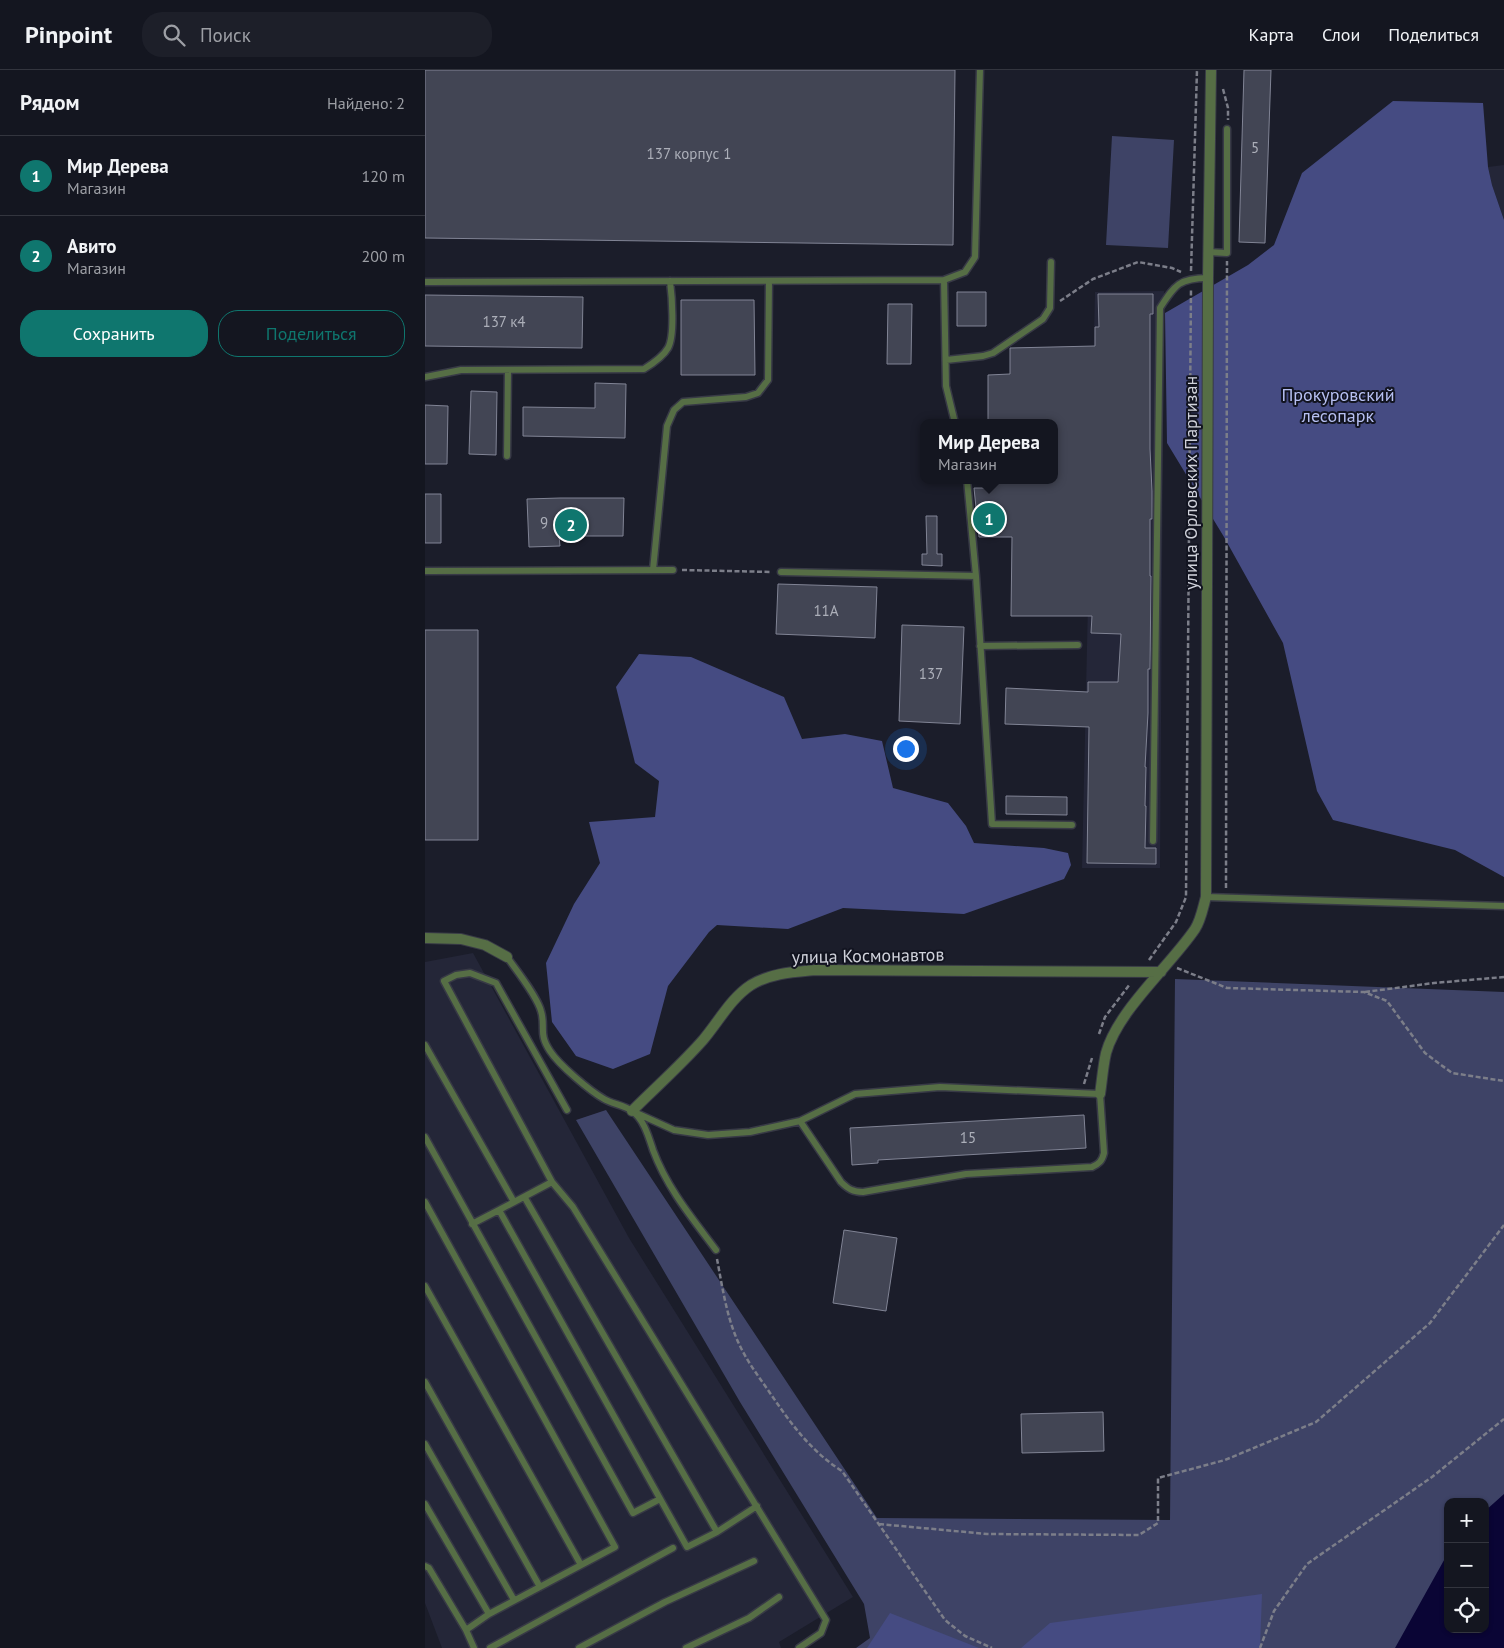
<!DOCTYPE html>
<html lang="ru">
<meta charset="utf-8">
<style>
:root{--surface:#141620;--page:#1d1f29;--text:#f1f3f6;--muted:#9d9fa5;--line:#33353e;--accent:#0f766e}
body{margin:0;font-family:"PT Sans",sans-serif;background:var(--page);color:var(--text)}
.controls{position:absolute;right:15px;bottom:15px;display:grid;overflow:hidden;border-radius:10px;box-shadow:0 1px 4px #0004}
.controls button{width:45px;height:45px;display:grid;place-items:center;padding:0;border:0;border-bottom:1px solid var(--line);background:var(--surface);color:var(--text);font:25px sans-serif}
.you{position:absolute;left:480px;top:678px;width:18px;height:18px;margin:-12px;border:4px solid #fff;border-radius:50%;background:#1a73e8;box-shadow:0 0 0 8px #1a73e833}
.badge{display:grid;place-items:center;width:32px;height:32px;border-radius:50%;background:var(--accent);color:#fff;font-size:16px;font-weight:700}
.pin{position:absolute;translate:-50% -50%;border:2px solid #fff;box-shadow:0 1px 5px #0006}
.popup{position:absolute;left:495px;top:349px;width:138px;height:65px;box-sizing:border-box;display:grid;place-content:center;border-radius:10px;background:var(--surface);filter:drop-shadow(0 1px 4px #0005);font-size:16px;white-space:nowrap;color:var(--muted)}
.popup b{font-size:19px;color:var(--text)}
.popup::after{content:'';position:absolute;left:50%;top:100%;margin-left:-10px;border:10px solid transparent;border-top-color:var(--surface)}
.list{margin:0;padding:0;list-style:none}
h2{display:flex;justify-content:space-between;align-items:center;height:65px;margin:0;padding:0 20px;font-size:21px}
h2 small{font-size:16px;font-weight:400;color:var(--muted)}
.list li{display:grid;grid-template-columns:32px 1fr auto;gap:15px;align-items:center;box-sizing:border-box;height:80px;padding:0 20px;border-top:1px solid var(--line)}
.list b{display:block;font-size:19px;white-space:nowrap}
.list p{margin:0;font-size:16px;white-space:nowrap;color:var(--muted)}
.list em{font-size:16px;font-style:normal;color:var(--muted)}
.actions{display:flex;gap:10px;padding:15px 20px}
.actions a{flex:1;padding:11px 0;border:1px solid var(--accent);border-radius:20px;text-align:center;font-size:18px;color:var(--accent)}
.actions .main{background:var(--accent);color:#fff}
.icon{flex:none;width:28px;height:28px;fill:none;stroke:currentColor;stroke-width:2;stroke-linecap:round;stroke-linejoin:round}
.map{position:relative;flex:none;width:1079px;height:1578px;overflow:hidden}
header{display:flex;align-items:center;gap:30px;box-sizing:border-box;height:70px;padding:0 25px;background:var(--surface);border-bottom:1px solid var(--line)}
header strong{font-size:24px}
nav{display:flex;gap:28px;margin-inline-start:auto;font-size:18px}
.search{width:350px;height:45px;background:var(--page);display:flex;align-items:center;gap:12px;box-sizing:border-box;padding:0 18px;border-radius:20px;color:var(--muted);font-size:19px}
main{display:flex}
aside{flex:1;background:var(--surface)}
.map>svg:first-child{display:block}
</style>
<header>
<strong>Pinpoint</strong>
<div class="search"><svg class="icon" aria-label="search" viewBox="0 0 24 24"><circle cx="10" cy="10" r="6"/><path d="M15 15l6 6"/></svg>Поиск</div>
<nav><a>Карта</a><a>Слои</a><a>Поделиться</a></nav>
</header>
<main>
<aside>
<h2>Рядом<small>Найдено: 2</small></h2>
<ul class="list">
<li><span class="badge">1</span><div><b>Мир Дерева</b><p>Магазин</p></div><em>120 m</em></li>
<li><span class="badge">2</span><div><b>Авито</b><p>Магазин</p></div><em>200 m</em></li>
</ul>
<div class="actions"><a class="main">Сохранить</a><a>Поделиться</a></div>
</aside>
<div class="map">
<svg width="1079" height="1578" viewBox="0 0 1079 1578">
<rect width="100%" height="100%" fill="#1b1d2a"/>
<!-- built -->
<path fill="#242638" d="M1079,95v55l-12,-35 -4,-18z
M739,221l-4,577h-78l13,-576z
M48,883l156,285 224,359 -74,45 2,6h-339l-17,-45v-641z"/>
<!-- green -->
<path fill="#3e4366" fill-rule="evenodd" d="M687,66l62,4 -6,108 -62,-3z
M750,909l329,13v656h-648l14,-10 -6,-34 -124,-202 -164,-282 30,-10 271,408 293,2zM1023,1432h37v127h-37z"/>
<!-- forest -->
<path fill="#454b82" d="M968,31l90,2 5,64 4,18 12,35v657l-49,-27 -122,-30 -16,-29 -34,-148 -59,-106 -57,-94 -2,-130 83,-48 26,-20 28,-72z
M214,584l52,3 93,40 18,42 43,-5 37,7 11,47 55,15 18,23 8,17 70,5 24,5 3,12 -7,14 -100,35 -121,-6 -55,21 -71,-4 -8,7 -41,54 -18,68 -37,15 -37,-13 -24,-34 -6,-59 28,-59 26,-41 -11,-41 66,-5 4,-36 -24,-18 -19,-76z
M837,1524l-2,54h-239l29,-25z
M465,1543l89,35h-112z"/>
<!-- water -->
<path fill="#0a0535" d="M1079,1424v154h-109l53,-95v76h37v-118z"/>
<!-- building -->
<path fill="#424554" stroke="#818495" d="M0,0h530l-2,175 -528,-7z
M819,0h27l-6,173 -26,-1z
M532,222h29v34h-29z
M673,224h55v20h-3v135l2,42v28h-2v57h1l-1,93h-2v44l-3,54h1l-1,39h1l-1,42h11v16l-69,-1 2,-136 -84,-3 1,-36 82,4v-10h30l3,-48 -30,-1 1,-17h-81l1,-79h-33l-5,-49h16v-8h64v-57h-66v-48l22,-1v-26l85,-2v-19h4z
M0,225l158,2 -1,51 -157,-2z
M256,230h73l1,75h-74z
M463,234h24l-1,60h-24z
M170,313l31,1 -1,54 -102,-2v-29l72,1z
M46,321l26,1 -1,63 -27,-1z
M0,335l23,1 -1,58h-22z
M0,424h16v49h-16z
M135,428h64l-1,38h-64l1,10 -31,1 -2,-48z
M501,446h11v38h5v12l-20,-1v-11h5z
M353,514l99,3 -2,51 -99,-4z
M477,555l62,2 -4,97 -61,-3z
M0,560h53v210h-53z
M581,726l61,1v18l-61,-1z
M659,1045l2,33 -208,12v3l-26,2 -2,-37z
M419,1160l53,8 -11,73 -53,-8z
M678,1342l1,39 -82,2 -1,-39z"/>
<g fill="none" stroke-linecap="round" stroke-linejoin="round">
<defs>
<path id="service" d="M783,182l19,1v-124
M0,212l519,-2
M521,290l37,-4 10,-3 50,-34 7,-11 1,-46
M0,307l36,-7 183,-1c8,-5 19,-12 24,-21 7,-12 4,-52 2,-67
M530,353l-9,-37 -2,-106 21,-8 10,-15 5,-187
M82,386l1,-86
M542,410l9,96 16,248 80,1
M228,500l14,-144 7,-16 9,-8 63,-5 12,-4 10,-13 1,-99
M0,501l248,-1
M356,502l195,4
M555,576l98,-1
M728,771l7,-533c15,-23 19,-30 48,-30
M781,827l298,9
M82,887c10,14 30,39 34,54 5,17 -3,22 9,40 9,14 40,40 54,48 8,5 20,6 28,12 12,8 17,27 21,39 14,38 39,68 63,100
M0,975l89,157
M207,1041l42,19 34,5 42,-3 50,-11 55,-27 85,-7 160,7 4,59c-2,8 -5,11 -12,14l-126,7 -103,18c-10,0 -15,-3 -22,-10l-41,-61
M0,1067l208,376 27,-14
M127,1112l-108,-201 12,-6 14,-2 26,10 71,127
M100,1128l192,334
M0,1132l190,345 -126,67 -64,-110
M47,1154l27,-14
M0,1216l156,279
M0,1312l115,205
M0,1374l89,156
M332,1436l-40,26 -30,15 -188,-337 53,-28 21,25 253,413 -5,13 -22,15
M0,1496l4,2 37,62
M49,1578l-8,-18 23,-16
M65,1578l183,-100
M154,1578l86,-46 89,-41
M261,1578l63,-30 30,-21"/>
<path id="minor" d="M0,868l36,1 24,6 22,12
M675,1024c2,-13 3,-28 6,-41 12,-43 64,-87 89,-124 6,-9 8,-22 11,-32l2,-619 3,-208
M207,1041c24,-24 49,-46 71,-71 16,-19 28,-42 48,-55 20,-12 42,-13 64,-15l346,2"/>
</defs>
<!-- service casing -->
<use href="#service" stroke="#383a46" stroke-width="9"/>
<!-- minor casing -->
<use href="#minor" stroke="#383a46" stroke-width="12"/>
<!-- path -->
<path stroke="#7c7e89" stroke-width="2.5" stroke-dasharray="5 2.5" stroke-linecap="butt" d="M798,19l5,19v12
M766,201l6,-201
M635,231l33,-22 45,-17 34,6 9,4
M257,500l90,2
M801,818l1,-627
M724,890l27,-38 10,-25 5,-608
M752,898l50,20 137,4 23,9 38,52 27,20 52,8
M940,922l69,-9 70,-6
M674,964l6,-17 25,-33
M659,1014l8,-26
M292,1189c5,26 9,54 19,78 8,20 20,36 32,53 21,31 42,61 74,81l103,149 20,16 27,12
M454,1454l108,10 152,1 19,-12v-45l67,-18 91,-38 114,-99 74,-98
M835,1578l14,-37 33,-47 125,-87 72,-58"/>
<!-- service -->
<use href="#service" stroke="#566e45" stroke-width="6"/>
<!-- minor -->
<use href="#minor" stroke="#566e45" stroke-width="10"/>
</g>
<g text-anchor="middle" stroke-width="4" stroke-linejoin="round" paint-order="stroke">
<!-- number labels -->
<g font-size="15" fill="#acafb9">
<text x="830" y="83">5</text>
<text x="264" y="89">137 корпус 1</text>
<text x="79" y="257">137 к4</text>
<text x="119" y="458">9</text>
<text x="401" y="546">11А</text>
<text x="506" y="609">137</text>
<text x="543" y="1073">15</text>
</g>
<!-- park labels -->
<g font-size="18" fill="#b7c0f2" stroke="#121420">
<text x="913" y="331">Прокуровский<tspan x="913" dy="21">лесопарк</tspan></text>
</g>
<!-- street labels -->
<g font-size="18" fill="#d0d2db" stroke="#121420">
<text transform="translate(766 413) rotate(-90)" y="6">улица Орловских Партизан</text>
<text transform="translate(443 886) rotate(-1)" y="6">улица Космонавтов</text>
</g>
</g>
</svg>
<div class="controls">
<button>+</button>
<button>−</button>
<button><svg class="icon" aria-label="locate" viewBox="0 0 24 24"><circle cx="12" cy="12" r="6"/><path d="M12 2v4M12 18v4M2 12h4M18 12h4"/></svg></button>
</div>
<div class="you"></div>
<div class="pin badge" style="left:564px;top:449px">1</div>
<div class="popup"><b>Мир Дерева</b>Магазин</div>
<div class="pin badge" style="left:146px;top:455px">2</div>
</div>
</main>
